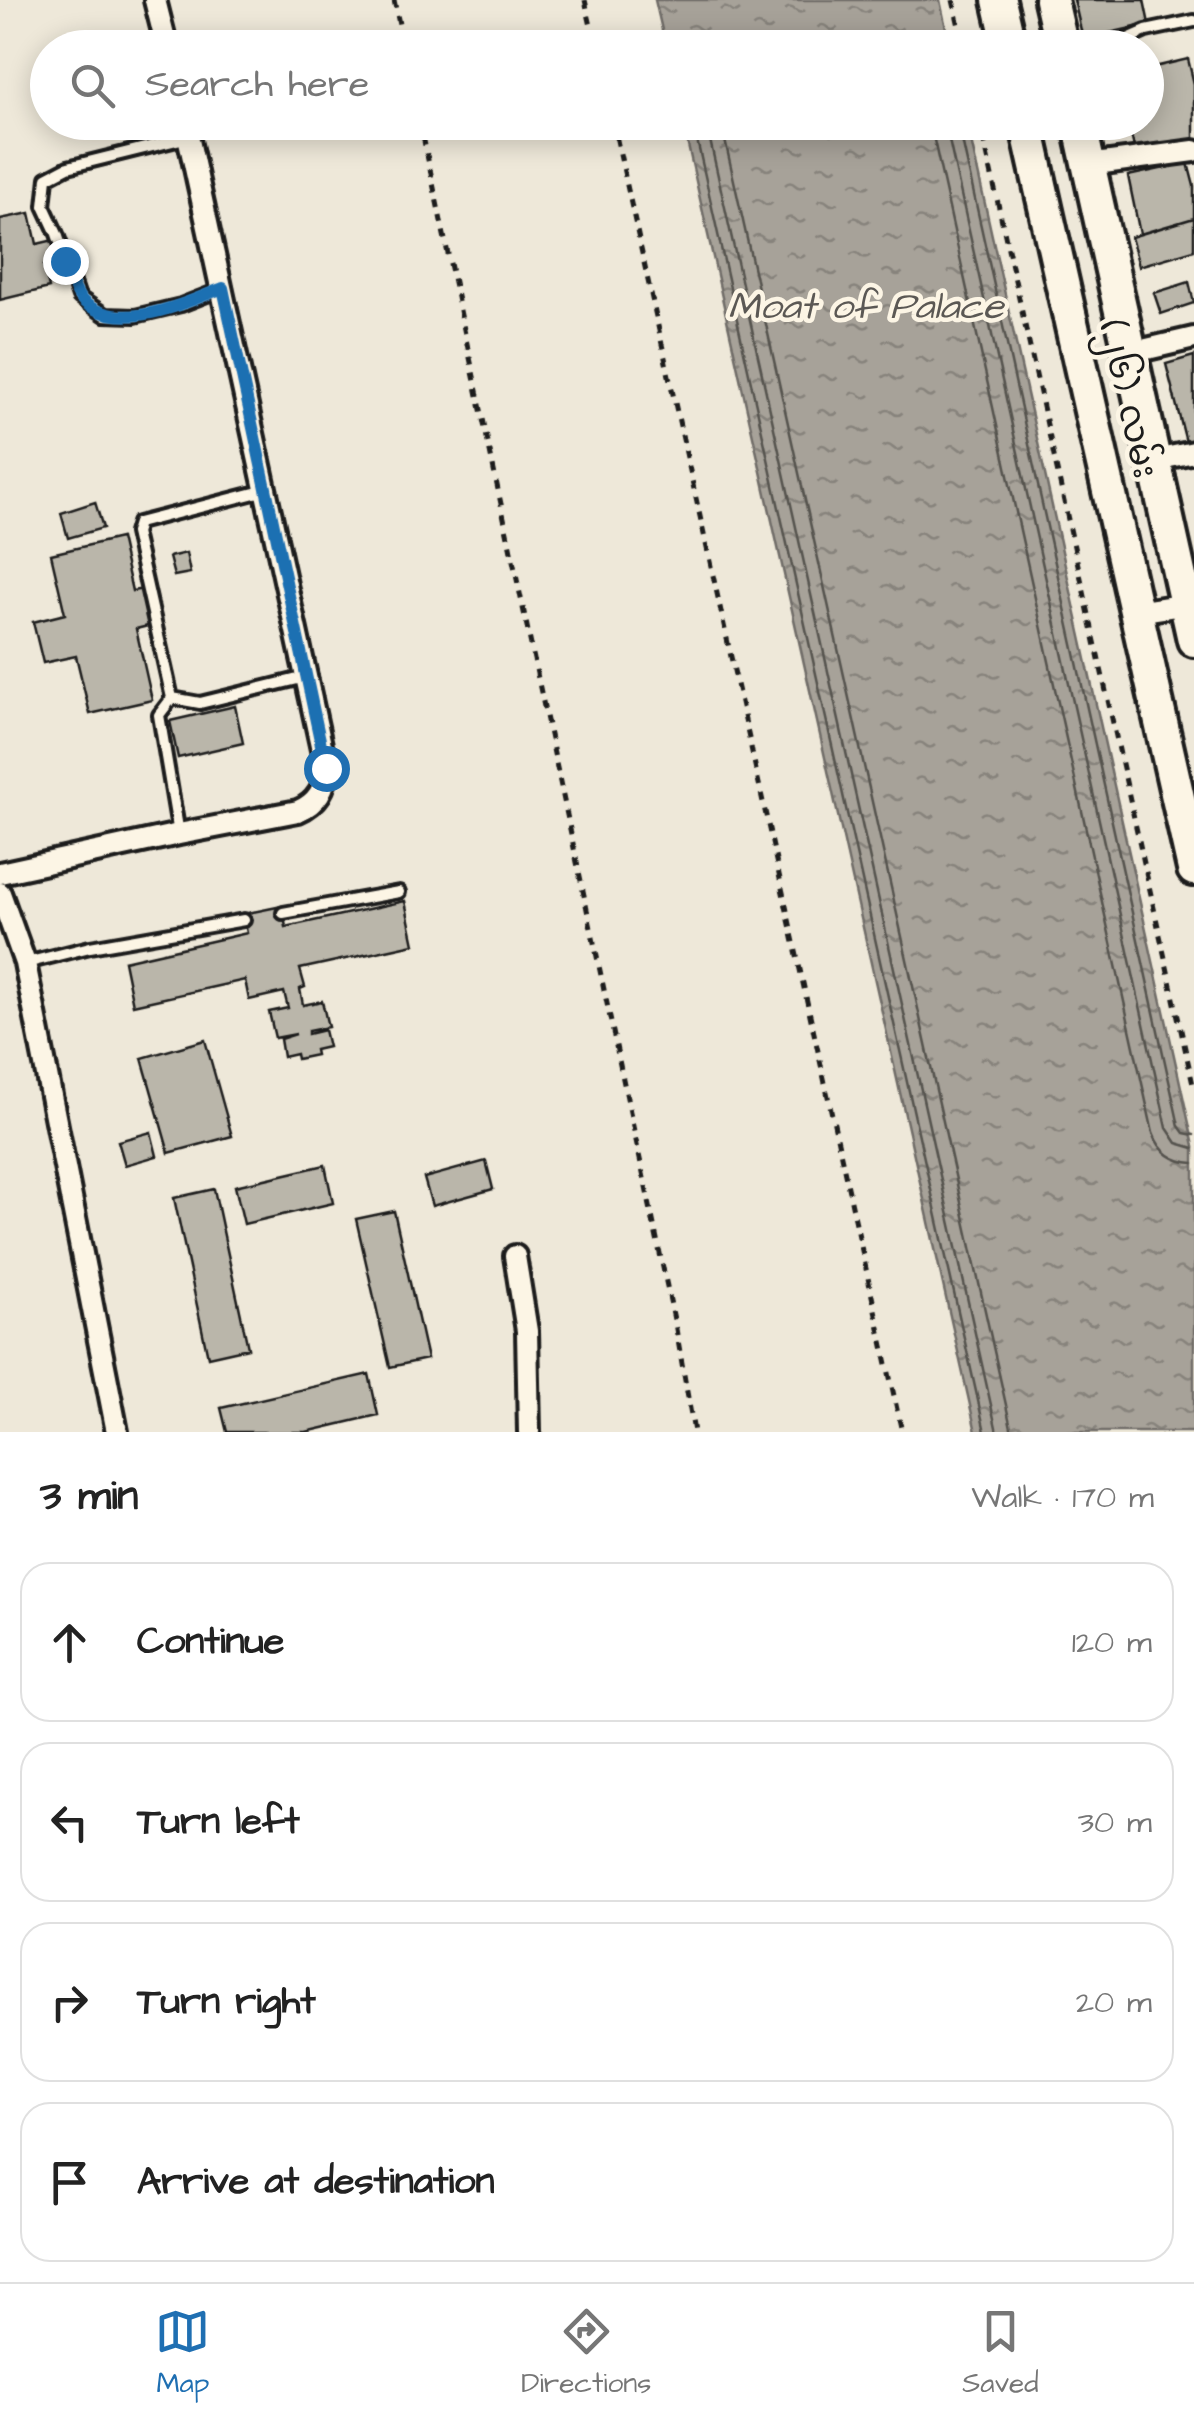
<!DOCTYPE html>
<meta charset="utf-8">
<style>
:root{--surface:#fff;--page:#f6f6f6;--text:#222;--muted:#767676;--line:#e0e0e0;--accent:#1f6fb2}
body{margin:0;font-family:"Architects Daughter","Noto Sans Myanmar",sans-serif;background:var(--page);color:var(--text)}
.stop{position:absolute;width:30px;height:30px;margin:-22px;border:8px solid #1f6fb2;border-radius:50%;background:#fff}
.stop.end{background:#1f6fb2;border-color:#fff;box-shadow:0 2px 10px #0008}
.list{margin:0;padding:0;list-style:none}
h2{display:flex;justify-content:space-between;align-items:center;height:130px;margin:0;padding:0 40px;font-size:42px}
h2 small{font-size:32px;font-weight:400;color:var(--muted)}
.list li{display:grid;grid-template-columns:65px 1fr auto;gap:30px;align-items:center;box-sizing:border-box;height:160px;margin:0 20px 20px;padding:0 20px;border:2px solid var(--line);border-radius:30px}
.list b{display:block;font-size:38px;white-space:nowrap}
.list em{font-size:32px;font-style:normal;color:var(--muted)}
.icon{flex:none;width:55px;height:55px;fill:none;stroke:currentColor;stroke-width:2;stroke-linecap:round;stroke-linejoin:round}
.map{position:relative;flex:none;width:1194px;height:1432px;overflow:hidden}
.search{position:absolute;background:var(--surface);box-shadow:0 5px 25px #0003;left:30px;right:30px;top:30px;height:110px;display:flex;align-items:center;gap:25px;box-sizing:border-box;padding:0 35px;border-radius:55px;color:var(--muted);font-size:38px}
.sheet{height:850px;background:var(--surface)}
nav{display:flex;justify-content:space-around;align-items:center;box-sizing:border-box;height:140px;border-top:2px solid var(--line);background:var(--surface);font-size:28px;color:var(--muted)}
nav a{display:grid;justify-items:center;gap:5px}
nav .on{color:var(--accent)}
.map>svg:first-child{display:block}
</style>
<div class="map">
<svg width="1194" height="1432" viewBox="0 0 1194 1432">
<defs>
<pattern id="water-ripples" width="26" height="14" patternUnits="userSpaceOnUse" patternTransform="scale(2.5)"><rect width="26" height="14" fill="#a7a299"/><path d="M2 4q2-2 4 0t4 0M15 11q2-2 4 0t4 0" fill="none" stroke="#87837c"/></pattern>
</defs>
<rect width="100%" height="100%" fill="#eee8d9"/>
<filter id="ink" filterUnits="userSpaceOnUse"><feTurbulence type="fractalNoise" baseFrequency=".01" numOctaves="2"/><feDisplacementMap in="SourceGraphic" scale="20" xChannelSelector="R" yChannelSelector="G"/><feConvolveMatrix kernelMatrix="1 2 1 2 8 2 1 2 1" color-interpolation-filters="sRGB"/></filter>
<g filter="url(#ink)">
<!-- water -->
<path fill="url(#water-ripples)" stroke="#6f6c67" stroke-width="2.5" d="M655,0h285l10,47h-284z
M683,123h284l227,1023v286h-218z"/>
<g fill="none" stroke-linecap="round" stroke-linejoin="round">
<!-- shore -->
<path stroke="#54524e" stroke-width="2.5" d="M693,122l292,1310
M706,122l291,1310
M721,122l291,1310
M930,122l223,1011c7,19 21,29 41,30
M945,122l222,1006 10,15 17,5
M958,122l221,1004 5,7 10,2"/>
</g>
<!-- building -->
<path fill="#bab6aa" stroke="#1c1c1c" stroke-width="2.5" d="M1074,0h70l5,24 -66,15z
M1188,59l6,25v58l-58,14 -8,-34h18v-53z
M1188,163l6,23v32l-54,16 -12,-58z
M30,213l7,31 17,-4 5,22 -15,4 5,22 -49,12v-81z
M1194,218v32l-55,16 -8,-29z
M1189,282l5,21 -33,11 -7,-21z
M1194,356v88l-7,2 -21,-82z
M95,502l8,26 -35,10 -7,-25z
M120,538l12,53 12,-2 8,36 -16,4 16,71 -62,14 -14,-58 -33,7 -10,-41 32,-8 -14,-60z
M186,553l4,20 -16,3 -5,-19z
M235,706l8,37 -65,15 -8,-37z
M405,901l9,43 -114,25 5,18 -5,2 3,16 19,-4 6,26 -20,4v3l16,-4 4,17 -13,3 1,5 -19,4 -1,-5 -13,3 -3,-18 16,-5 -21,4 -6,-26 19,-4 -4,-16 -35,8 -4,-20 -112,25 -9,-44 123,-28 -4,-19 39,-8 4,21z
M205,1040l27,96 -63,17 -27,-95z
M151,1132l6,24 -32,9 -7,-24z
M486,1161l7,28 -61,17 -8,-28z
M325,1165l8,38 -89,21 -9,-38z
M214,1189l34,159 -40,9 -34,-159z
M394,1211l33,148 -37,8 -34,-148z
M369,1374l9,41 -72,17h-79l-6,-24z"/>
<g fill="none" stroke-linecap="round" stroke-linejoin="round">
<defs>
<path id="service" d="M1107,48l39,-17 48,-10
M189,137l-121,30 -21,11 -3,28 13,28 22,63 26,18 30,1 46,-11 41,-16
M172,698l28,5 106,-26
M179,834l-20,-119 13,-17 -37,-165 3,-10 128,-33
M283,913l116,-21
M26,963l64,-16 154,-27"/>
<path id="minor" d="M155,0l12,48
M1088,165l106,-14
M1130,353l64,-15
M1155,460l39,-8
M1136,612l58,-9
M0,873l179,-39 119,-23c19,-8 28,-23 28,-43l-141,-646
M0,893l25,70 92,469
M515,1256l12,75 2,101"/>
<path id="primary" d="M999,0l11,48
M1051,0l11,48
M1026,122l168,747
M1079,122l115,518"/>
</defs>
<!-- service casing -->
<use href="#service" stroke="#1c1c1c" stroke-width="18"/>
<!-- minor casing -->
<use href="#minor" stroke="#1c1c1c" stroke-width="28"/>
<!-- primary casing -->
<use href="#primary" stroke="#1c1c1c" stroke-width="40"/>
<!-- path -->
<path stroke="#1c1c1c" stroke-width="5" stroke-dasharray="8 8" stroke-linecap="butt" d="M394,0l10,48
M585,0l11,48
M953,0l11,48
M420,122l256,1207 18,103
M613,122l289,1310
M980,122l214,967"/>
<!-- service -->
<use href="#service" stroke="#fcf5e5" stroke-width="10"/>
<!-- minor -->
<use href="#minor" stroke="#fcf5e5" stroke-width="20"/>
<!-- primary -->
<use href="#primary" stroke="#fcf5e5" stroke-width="32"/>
</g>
</g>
<g fill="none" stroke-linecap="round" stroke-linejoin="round" filter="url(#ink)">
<!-- route -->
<path stroke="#1f6fb2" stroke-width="12" d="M65,261c4,11 8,28 15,37 35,38 103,6 143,-10l103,480"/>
</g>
<g text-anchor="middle" stroke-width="9" stroke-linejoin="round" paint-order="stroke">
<!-- street labels -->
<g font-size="35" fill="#1c1c1c" stroke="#fcf5e5">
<text transform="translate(1129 399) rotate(77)" y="12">(၂၆) လမ်း</text>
</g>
<!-- water labels -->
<g font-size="38" font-style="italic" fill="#5b5854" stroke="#fcf5e5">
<text x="866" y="318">Moat of Palace</text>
</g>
</g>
</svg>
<div class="stop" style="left:326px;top:768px"></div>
<div class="stop end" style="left:65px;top:261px"></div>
<div class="search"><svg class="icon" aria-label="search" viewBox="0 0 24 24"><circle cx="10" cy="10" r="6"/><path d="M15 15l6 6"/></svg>Search here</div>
</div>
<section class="sheet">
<h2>3 min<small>Walk · 170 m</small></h2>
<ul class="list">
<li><svg class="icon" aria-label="ahead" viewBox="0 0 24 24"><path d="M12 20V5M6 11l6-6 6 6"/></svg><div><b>Continue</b></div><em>120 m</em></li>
<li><svg class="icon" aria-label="left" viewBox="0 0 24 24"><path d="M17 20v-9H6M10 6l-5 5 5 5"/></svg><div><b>Turn left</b></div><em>30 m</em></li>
<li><svg class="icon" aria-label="right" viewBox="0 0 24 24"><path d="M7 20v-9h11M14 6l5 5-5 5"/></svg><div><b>Turn right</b></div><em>20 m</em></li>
<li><svg class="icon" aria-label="arrive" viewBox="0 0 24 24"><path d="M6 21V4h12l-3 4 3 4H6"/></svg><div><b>Arrive at destination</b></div></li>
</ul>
</section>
<nav>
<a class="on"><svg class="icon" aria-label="map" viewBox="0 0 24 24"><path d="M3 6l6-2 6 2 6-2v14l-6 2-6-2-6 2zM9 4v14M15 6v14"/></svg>Map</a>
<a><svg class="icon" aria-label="directions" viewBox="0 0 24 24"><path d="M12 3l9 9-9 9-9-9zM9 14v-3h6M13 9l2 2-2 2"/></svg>Directions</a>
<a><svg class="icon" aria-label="saved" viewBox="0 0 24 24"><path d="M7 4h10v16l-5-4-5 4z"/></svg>Saved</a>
</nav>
